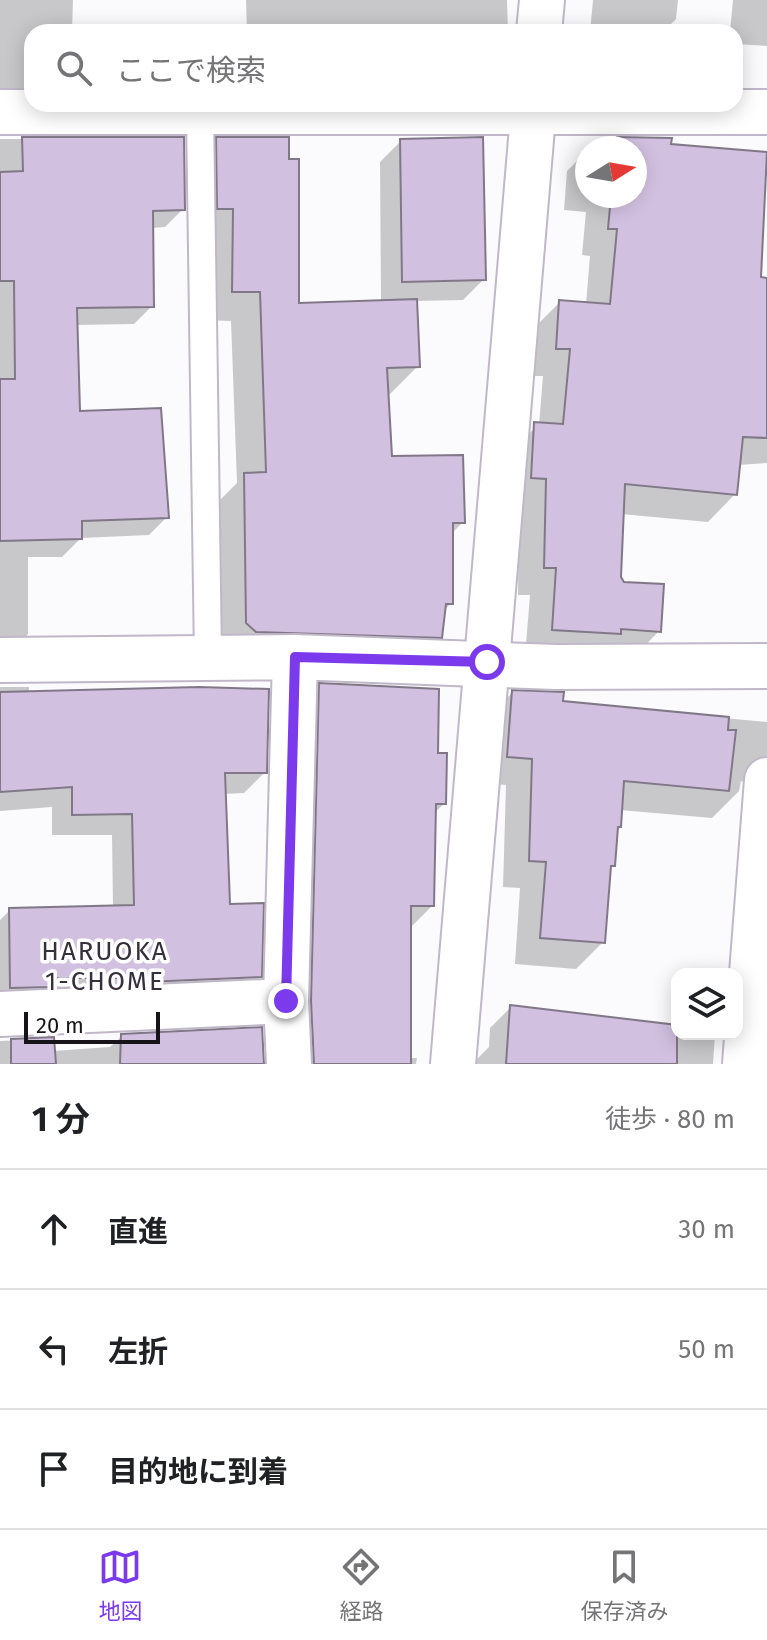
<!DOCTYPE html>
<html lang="ja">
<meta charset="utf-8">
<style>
:root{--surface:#fff;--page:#f2f2f2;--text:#202124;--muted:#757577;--line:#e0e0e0;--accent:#7c3aed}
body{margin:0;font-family:"Fira Sans","Noto Sans JP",sans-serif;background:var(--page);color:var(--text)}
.controls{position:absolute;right:24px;bottom:24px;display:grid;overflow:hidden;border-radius:16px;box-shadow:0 4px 20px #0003}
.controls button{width:72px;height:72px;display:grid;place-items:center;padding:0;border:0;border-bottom:2px solid var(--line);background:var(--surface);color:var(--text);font:40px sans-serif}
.compass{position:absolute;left:575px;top:136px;width:72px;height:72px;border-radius:50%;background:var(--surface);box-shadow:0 4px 20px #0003;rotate:79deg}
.scale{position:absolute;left:24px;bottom:20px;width:136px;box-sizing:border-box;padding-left:8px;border:4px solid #171419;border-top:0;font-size:22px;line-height:28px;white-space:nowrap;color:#171419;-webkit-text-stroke:6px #fff;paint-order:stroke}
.stop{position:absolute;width:24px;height:24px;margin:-18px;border:6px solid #7c3aed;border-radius:50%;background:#fff}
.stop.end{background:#7c3aed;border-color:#fff;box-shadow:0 2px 8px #0008}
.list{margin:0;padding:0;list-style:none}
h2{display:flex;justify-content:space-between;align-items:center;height:104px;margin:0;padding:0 32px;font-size:34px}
h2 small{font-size:26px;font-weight:400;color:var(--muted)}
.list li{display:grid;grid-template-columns:52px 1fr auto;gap:24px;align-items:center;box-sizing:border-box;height:120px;padding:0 32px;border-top:2px solid var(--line)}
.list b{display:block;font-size:30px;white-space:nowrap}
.list em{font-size:26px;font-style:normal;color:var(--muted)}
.icon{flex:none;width:44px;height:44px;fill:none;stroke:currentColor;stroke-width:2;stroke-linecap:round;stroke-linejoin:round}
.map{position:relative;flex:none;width:767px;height:1064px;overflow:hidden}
.search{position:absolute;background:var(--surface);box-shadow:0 4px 20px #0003;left:24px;right:24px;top:24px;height:88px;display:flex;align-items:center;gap:20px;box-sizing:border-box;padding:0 28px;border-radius:24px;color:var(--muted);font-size:30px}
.sheet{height:464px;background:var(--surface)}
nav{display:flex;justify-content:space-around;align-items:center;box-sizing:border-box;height:112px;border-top:2px solid var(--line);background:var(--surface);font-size:22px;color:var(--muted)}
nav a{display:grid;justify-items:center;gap:4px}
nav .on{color:var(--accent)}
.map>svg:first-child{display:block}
</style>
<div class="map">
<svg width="767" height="1064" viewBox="0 0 767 1064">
<rect width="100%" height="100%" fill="#fbfafd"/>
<!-- shadow -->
<path fill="#0003" d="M0,0h73l-1,32h-40v72h-32z
M246,0h261l1,32h-261z
M593,0h85l-2,19 -13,13h-73z
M733,0h34v46l-32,-2v-12h-5z
M0,139h182l1,70 -18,18 -14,1 1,78 -18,18 -59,1 3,88 89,104 -18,18 -68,3 -19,19h-34v77l-18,18h-10z
M217,139l80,166 84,-3 -1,-140 21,-21 83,138 -21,21 -48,1 3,65 -31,31 3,62 73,63 -12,12v69l-8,9 -3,25 -29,29 -194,-13 -2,-148 22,-22 -6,-162 -28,-1 1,-82h-15l-1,-69z
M615,139h48l6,7 98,8 -8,125 8,1v183l-29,2 -3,29 -27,28 -87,-8 -2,64 40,53 -27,28 -107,-2 5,-62h-12l1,-89 -12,-54 32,-27 4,-49h-14l3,-46 28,-28 26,2 4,-48 -8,-1 4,-43 -22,-2 3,-39 20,-20v45h48v-48h-45l4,-4 15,1z
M320,685l116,70 8,49 -10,9 -2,93 -23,23v129h8l-1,6h-133l7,-349z
M0,687h29v5l236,80 -21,21 -20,1 4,112 32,70 -22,22 -238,10v-88l10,-10 103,-2 -1,-73h-60v-28l-52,4z
M513,692l48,11 206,19v70l-26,-11 -2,10 -27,27 -92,-8 -7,55 -4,5 -6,72 -27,27 -61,-5 5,-76 -17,-1 3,-102 -25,-2 5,-64z
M511,1007l166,20v7h38l-2,30h-241l17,-17 1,-19z
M122,1036l139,28h-261v-23l52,-2 1,12 57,-4z"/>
<!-- building -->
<path fill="#d1c0e0" stroke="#807887" stroke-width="2" d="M22,137h162l1,73 -32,1 1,96 -77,1 3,103 81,-3 8,110 -87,3v18l-82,2v-162h15l-1,-98h-14v-109l23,-1z
M216,137h73v22h10v144l118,-4 3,68 -33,1 5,88 71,-1 2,68h-12v81h-7l-4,34 -186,-6 -10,-9 -2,-150 22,-1 -6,-180h-28l1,-83h-16z
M483,137l3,143 -84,2 -2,-143z
M617,137l55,1 -1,6 96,8 -6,125 6,1v160l-24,-1 -6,58 -112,-11 -4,93 3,5 40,2 -3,48 -40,-3v5l-69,-4 4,-62h-12l2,-89 -15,-1 3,-56 29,2 7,-75h-14l3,-49 51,4 7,-75h-9l3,-33h24v-48h-19z
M319,683l120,6 -1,64h9l-1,51h-10l-2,102h-23v158h-97l-3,-63z
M199,687l70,2 -2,84h-42l5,131 34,-1 -2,74 -141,6v-5h-70v9l-41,1 -1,-80 125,-3 -2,-91 -60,1v-28l-72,5v-100z
M512,690l52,2 -1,9 166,16 -1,13h8l-7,61 -105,-10 -3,46h-3l-3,39h-4l-6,77 -65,-5 6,-76 -17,-1 3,-102 -25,-2z
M510,1005l167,20v39h-171z
M262,1027l2,37h-144l1,-30z
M54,1037l2,27h-45v-25z"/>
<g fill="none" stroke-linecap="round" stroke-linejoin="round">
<defs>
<path id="service" d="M200,114l8,543"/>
<path id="minor" d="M0,112h767
M0,660l295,-3 261,10 211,-1
M0,1014l286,-13
M289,1064l-3,-63 9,-344
M745,1064l22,-284"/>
<path id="tertiary" d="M539,32l3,-32
M453,1064l81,-960"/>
</defs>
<!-- service casing -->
<use href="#service" stroke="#c0b8c8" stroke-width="30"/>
<!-- minor casing -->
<use href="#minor" stroke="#c0b8c8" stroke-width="48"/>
<!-- tertiary casing -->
<use href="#tertiary" stroke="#c0b8c8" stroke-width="48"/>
<!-- service -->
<use href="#service" stroke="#fff" stroke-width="26"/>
<!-- minor -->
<use href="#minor" stroke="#fff" stroke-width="44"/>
<!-- tertiary -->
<use href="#tertiary" stroke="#fff" stroke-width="44"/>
</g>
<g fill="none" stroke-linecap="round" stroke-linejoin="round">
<!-- route -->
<path stroke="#7c3aed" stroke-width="10" d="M286,1001l9,-344 192,5"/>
</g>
<g text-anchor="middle" stroke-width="7" stroke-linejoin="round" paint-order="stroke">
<!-- neighbourhood labels -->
<g font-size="26" letter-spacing="2" fill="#36303c" stroke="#fff">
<text x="105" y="960">HARUOKA<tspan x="105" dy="30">1-CHOME</tspan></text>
</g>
</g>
</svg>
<div class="controls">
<button><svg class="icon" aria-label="layers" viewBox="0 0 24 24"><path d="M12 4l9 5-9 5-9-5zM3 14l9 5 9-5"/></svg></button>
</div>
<svg class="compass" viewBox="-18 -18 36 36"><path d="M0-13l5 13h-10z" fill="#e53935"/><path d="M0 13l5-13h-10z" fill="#757577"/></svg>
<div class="scale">20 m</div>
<div class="stop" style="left:487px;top:662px"></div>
<div class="stop end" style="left:286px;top:1001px"></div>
<div class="search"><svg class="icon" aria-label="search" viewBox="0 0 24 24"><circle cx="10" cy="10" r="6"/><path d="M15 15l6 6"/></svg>ここで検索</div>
</div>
<section class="sheet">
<h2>1 分<small>徒歩 · 80 m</small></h2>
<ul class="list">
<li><svg class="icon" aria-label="ahead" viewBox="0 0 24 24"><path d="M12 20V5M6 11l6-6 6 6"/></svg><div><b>直進</b></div><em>30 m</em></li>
<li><svg class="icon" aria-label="left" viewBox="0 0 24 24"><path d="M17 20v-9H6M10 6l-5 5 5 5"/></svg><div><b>左折</b></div><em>50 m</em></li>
<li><svg class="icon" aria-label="arrive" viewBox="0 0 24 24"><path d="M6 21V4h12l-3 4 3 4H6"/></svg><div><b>目的地に到着</b></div></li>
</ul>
</section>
<nav>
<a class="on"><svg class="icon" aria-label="map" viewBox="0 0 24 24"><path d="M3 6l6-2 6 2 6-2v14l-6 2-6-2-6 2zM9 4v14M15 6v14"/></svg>地図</a>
<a><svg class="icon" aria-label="directions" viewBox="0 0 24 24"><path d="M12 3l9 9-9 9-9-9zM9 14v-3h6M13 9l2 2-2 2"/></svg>経路</a>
<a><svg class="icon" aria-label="saved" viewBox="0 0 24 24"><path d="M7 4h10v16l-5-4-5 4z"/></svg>保存済み</a>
</nav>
